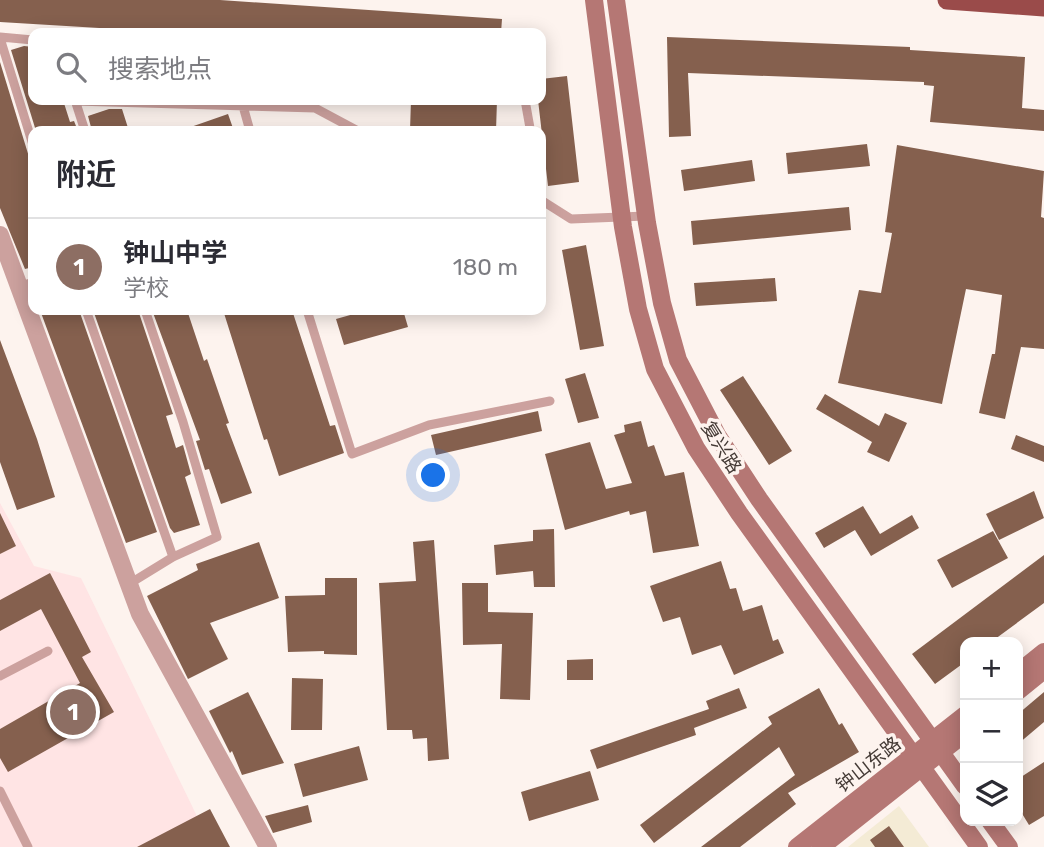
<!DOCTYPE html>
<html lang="zh">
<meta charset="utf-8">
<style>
:root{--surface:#fff;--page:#f7f7f7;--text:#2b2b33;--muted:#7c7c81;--line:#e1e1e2;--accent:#266a7b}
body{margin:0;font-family:Rubik,"Noto Sans SC",sans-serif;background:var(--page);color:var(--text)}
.controls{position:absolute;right:21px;bottom:21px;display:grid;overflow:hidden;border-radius:14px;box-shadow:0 4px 18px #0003}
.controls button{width:63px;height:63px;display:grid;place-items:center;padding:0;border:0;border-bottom:2px solid var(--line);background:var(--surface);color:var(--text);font:35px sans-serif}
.you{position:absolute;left:434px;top:476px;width:24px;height:24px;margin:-18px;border:5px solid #fff;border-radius:50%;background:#1a73e8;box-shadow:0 0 0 10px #1a73e833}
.badge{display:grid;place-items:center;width:46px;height:46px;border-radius:50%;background:var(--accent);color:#fff;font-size:23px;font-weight:700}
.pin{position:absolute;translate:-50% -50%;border:4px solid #fff;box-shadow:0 2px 7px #0006}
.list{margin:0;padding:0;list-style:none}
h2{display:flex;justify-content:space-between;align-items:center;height:91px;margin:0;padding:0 28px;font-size:30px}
h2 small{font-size:23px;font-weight:400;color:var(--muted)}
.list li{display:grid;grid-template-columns:46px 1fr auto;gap:21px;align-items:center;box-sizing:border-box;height:98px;padding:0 28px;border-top:2px solid var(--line)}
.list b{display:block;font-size:26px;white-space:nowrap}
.list p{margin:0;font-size:23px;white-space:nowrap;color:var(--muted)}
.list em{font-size:23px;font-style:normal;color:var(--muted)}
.icon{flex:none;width:38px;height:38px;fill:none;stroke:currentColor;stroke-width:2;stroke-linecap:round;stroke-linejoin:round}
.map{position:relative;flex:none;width:1044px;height:847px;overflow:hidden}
.search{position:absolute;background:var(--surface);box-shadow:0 4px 18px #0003;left:28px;top:28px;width:518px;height:77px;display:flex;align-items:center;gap:18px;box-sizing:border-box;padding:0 24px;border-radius:14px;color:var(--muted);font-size:26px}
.panel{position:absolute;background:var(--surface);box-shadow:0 4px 18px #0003;left:28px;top:126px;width:518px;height:189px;border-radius:14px}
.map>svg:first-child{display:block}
</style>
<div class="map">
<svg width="1044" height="847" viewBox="0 0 1044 847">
<rect width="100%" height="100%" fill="#fdf3ee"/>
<!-- commercial -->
<path fill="#f4ebd5" d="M899,806l30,41h-81z"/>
<!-- education -->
<path fill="#ffe4e4" d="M0,503l34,63 47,12 131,269h-212z"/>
<!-- building -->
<path fill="#85604e" d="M0,0h220l282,19 -1,14h-319l-182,-11z
M667,37l243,10v3l115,7 -3,51 22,2v21l-114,-9 4,-36 -10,-1v-3l-236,-9 3,63 -22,1z
M24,46l9,1v53h30l7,22 4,-1 4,10h-42l-25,-81z
M0,62l33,108v97l-8,2 -25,-61z
M567,76l12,106 -31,4 -10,-86 3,-21z
M411,100h86l-1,31 -86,-1z
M109,109h13l7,22h-37l-4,-15z
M228,114l6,17h-49v-2z
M867,144l3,22 -82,8 -2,-21z
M897,145l147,26 -3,46 3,1v131l-23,-2 -16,72 -26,-6 13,-59h3l7,-59 -36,-6 -24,115 -104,-21 21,-93 22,3 11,-60 -7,-1z
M752,160l3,21 -71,10 -3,-21z
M849,207l2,23 -158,15 -2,-24z
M586,245l18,101 -24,4 -18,-100z
M775,278l2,23 -81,5 -2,-23z
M40,310h39l78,222 -31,11z
M93,310h45l35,104 -7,2 10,32 7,-3 8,29 -6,3 15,48 -26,8 -4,-5z
M152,310h35l17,51 3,-2 22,64 -3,1 26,69 -31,11 -12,-35 -4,1 -9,-29 4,-1z
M223,310h69l38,116 5,-1 9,28 -65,23 -12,-37 -3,1z
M368,310h35l5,17 -64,18 -8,-26z
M0,340l37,99 18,58 -38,13 -17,-48z
M585,373l14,45 -21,5 -13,-44z
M743,376l49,75 -23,14 -49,-75z
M825,394l54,32 6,-13 22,10 -18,39 -22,-10 5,-10 -56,-33z
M538,411l4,20 -106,24 -5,-20z
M641,421l7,26 6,-2 11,31 19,-4 15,74 -46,7 -7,-42 -16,4 -1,-4 -64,19 -20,-76 45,-12 16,47 26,-6 -18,-48 11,-3 -1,-7z
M1016,435l28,11v16l-33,-13z
M1034,491l10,27 -45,22 -13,-26z
M863,506l17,28 32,-19 7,13 -48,28 -16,-26 -31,18 -9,-15z
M0,513l16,33 -16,8z
M554,529l1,58h-21l-1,-16 -37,4 -2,-30 39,-4v-11z
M993,531l15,27 -56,30 -15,-28z
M434,540l15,219 -21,2 -1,-23 -14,1 -1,-9h-25l-8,-147 37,-2 -3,-39z
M259,542l20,56 -69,25 18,36 -40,20 -41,-83 51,-26 -2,-6z
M1044,555v48l-53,39h-26v20l-30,22 -23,-30z
M721,561l9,28 6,-1 7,23 19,-6 11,36 5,-2 6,14 -50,22 -13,-30 -29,10 -12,-38 -17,5 -13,-36z
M50,573l41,79 -9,5 32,55 -106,60 -8,-14v-29l80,-46 -39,-74 -41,22v-31z
M325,578h32v77l-33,-1v-3l-36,1 -3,-56 40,-1z
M462,583h26v29l45,1 -3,87 -30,-1 2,-55 -39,1z
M593,659v21h-26v-20z
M292,678l31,1 -1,51h-31z
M739,688l8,20 -53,20 2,7 -99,34 -7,-19 119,-41 -3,-8z
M819,688l20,37 3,-2 17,29 -71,41 8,11 -56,43h-39l94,-72 -16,-28 -125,96 -14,-18 132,-101 -4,-7z
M248,692l36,71 -42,12 -10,-24 -2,2 -21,-42z
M1044,692v30l-26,22v-30z
M359,746l9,34 -65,17 -9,-33z
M1044,762v54l-15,9 -11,-18v-28z
M590,771l9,29 -70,21 -8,-29z
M308,805l4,17 -39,11 -8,-17z
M210,809l20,38h-93z
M889,826l15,21h-29l-5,-7z"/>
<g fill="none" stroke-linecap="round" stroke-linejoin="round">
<!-- service -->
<path stroke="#cca19e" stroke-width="9" d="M0,37l33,3
M0,38l33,107
M75,100l10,31
M525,100l5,28
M75,101l240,7 43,23
M243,106l7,25
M541,200l30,19 75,-3
M19,287l14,-5
M86,310l87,247
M307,310l45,144 77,-29 121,-24
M129,584l44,-27 44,-20 -34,-115 -38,-112
M0,676l48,-25
M0,791l28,56"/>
<!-- tertiary -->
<path stroke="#cca19e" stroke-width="18" d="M0,235l140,379 128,233"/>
<!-- secondary -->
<path stroke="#b57774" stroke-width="18" d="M594,0l29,227 15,82 17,60 41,79 43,65 240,334
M616,0l31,223 15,80 16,57 39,75 42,64 206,287
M1018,673l26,-21
M1018,691l26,-21
M990,821l19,26
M797,847l168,-132
M821,847l144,-114"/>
<!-- trunk -->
<path stroke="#9a4b4a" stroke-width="19" d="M947,0l97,7"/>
</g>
<g text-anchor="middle" stroke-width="7" stroke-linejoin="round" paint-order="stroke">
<!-- street labels -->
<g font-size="19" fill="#443a35" stroke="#fdf3ee">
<text transform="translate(722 447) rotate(58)" y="7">复兴路</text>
<text transform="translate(868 764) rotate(-38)" y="7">钟山东路</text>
</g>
</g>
</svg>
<div class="controls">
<button>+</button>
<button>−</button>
<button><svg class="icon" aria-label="layers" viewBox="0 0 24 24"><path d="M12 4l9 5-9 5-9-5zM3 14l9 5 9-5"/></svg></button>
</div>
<div class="you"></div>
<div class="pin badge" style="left:73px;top:712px;background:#8d6e63">1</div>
<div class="search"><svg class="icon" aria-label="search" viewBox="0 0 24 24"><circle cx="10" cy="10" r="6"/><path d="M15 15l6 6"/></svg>搜索地点</div>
<section class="panel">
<h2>附近<small></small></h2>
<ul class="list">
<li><span class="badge" style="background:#8d6e63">1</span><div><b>钟山中学</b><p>学校</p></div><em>180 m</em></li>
</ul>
</section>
</div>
